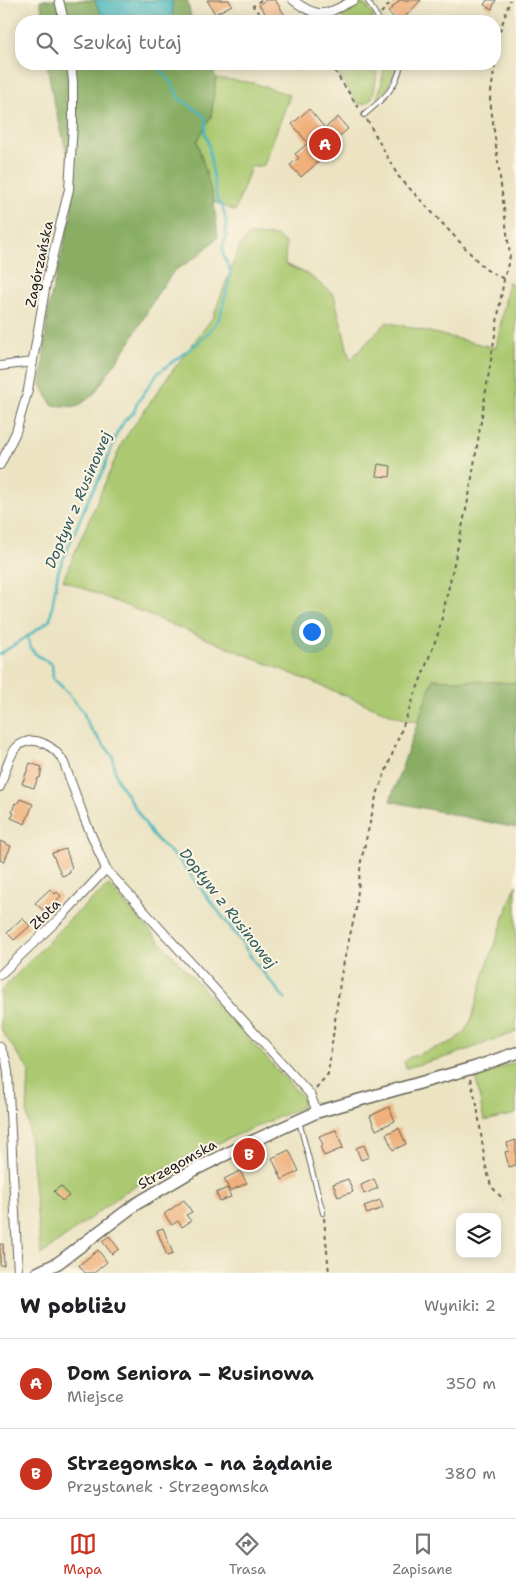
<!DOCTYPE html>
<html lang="pl">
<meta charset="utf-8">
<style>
:root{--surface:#fff;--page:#f2f2f2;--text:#202124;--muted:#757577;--line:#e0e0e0;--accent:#c8321e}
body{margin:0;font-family:"Shantell Sans",sans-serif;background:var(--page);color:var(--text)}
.controls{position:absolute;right:15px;bottom:15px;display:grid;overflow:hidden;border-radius:10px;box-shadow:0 2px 12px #0003}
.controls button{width:45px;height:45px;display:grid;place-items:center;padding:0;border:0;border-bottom:1px solid var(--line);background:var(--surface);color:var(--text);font:25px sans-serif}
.you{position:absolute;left:311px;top:631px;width:18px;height:18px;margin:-12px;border:4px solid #fff;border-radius:50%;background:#1a73e8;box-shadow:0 0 0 8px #1a73e833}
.badge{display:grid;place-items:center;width:32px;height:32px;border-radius:50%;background:var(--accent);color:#fff;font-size:16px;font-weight:700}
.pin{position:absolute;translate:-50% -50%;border:2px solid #fff;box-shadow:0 1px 5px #0006}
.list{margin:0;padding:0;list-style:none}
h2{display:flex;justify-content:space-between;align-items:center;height:65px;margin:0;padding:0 20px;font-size:21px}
h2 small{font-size:16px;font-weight:400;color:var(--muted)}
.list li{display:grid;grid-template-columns:32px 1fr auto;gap:15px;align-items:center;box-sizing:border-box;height:90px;padding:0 20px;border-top:1px solid var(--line)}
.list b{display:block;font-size:19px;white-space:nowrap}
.list p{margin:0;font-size:16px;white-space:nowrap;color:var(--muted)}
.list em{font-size:16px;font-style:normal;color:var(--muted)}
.icon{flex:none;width:28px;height:28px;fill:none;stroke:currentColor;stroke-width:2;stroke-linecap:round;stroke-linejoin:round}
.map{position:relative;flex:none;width:516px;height:1273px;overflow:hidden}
.search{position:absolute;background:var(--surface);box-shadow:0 2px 12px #0003;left:15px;right:15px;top:15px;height:55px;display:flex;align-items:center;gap:12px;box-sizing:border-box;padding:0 18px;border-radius:20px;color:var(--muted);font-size:19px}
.sheet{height:245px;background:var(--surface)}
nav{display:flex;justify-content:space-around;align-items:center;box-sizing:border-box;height:70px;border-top:1px solid var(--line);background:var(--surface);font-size:14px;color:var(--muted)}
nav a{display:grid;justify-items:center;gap:2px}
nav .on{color:var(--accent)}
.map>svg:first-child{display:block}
</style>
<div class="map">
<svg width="516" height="1273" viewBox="0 0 516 1273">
<rect width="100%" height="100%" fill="#fcf5e5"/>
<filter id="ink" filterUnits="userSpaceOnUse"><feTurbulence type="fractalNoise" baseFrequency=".02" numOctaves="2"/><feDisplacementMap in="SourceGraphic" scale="10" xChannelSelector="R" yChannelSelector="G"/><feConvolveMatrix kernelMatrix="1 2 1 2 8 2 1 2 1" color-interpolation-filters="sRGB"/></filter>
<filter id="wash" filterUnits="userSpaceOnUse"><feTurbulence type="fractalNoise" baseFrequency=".0096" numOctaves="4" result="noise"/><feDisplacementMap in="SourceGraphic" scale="20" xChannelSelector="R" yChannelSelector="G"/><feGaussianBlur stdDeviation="1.12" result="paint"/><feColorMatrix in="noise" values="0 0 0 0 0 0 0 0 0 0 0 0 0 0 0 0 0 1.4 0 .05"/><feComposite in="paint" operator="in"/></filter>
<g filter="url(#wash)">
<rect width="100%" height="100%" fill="#ebe3c2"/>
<!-- green -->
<path fill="#abc971" stroke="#647246" d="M358,3l8,3 8,12c-8,5 -22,5 -31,1l-3,-6z
M332,64h45c-1,13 0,46 -20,39z
M385,64h12v2l-9,22 -11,11 4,-13z
M216,78l38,5 36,12 -26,70 -13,2 -16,44 -21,-9 -17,-61 14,-24z
M249,235l27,1 10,7 -1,21 24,11 25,20 16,65 37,-38 109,26 13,-67 7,12v390l-83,-4 -15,43 -18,-4 -337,-138 60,-139 47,-67 43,-57 26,-69z
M108,885l195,213 -1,9 -107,46 -70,39 -84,63 -14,-143 2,-41 -29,-43v-36l70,-73z
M516,885v147l-63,23 -47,13 -2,-6 4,-4 46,-17 11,-10 7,-13 13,-47z
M516,1062v52l-32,7 -8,-43 3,-3z"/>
<!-- forest -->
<path fill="#88ad63" stroke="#526440" d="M40,0h147l5,21h-148z
M47,64h163l6,14 -5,39 -14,24 17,61 4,35 -20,19 -24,15 -18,25 -26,46 -37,53 -16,12 -25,-2 -11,-20 7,-76 23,-93 3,-34 -21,-84z
M433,679l83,4v145l-126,-27z"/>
<!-- water -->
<path fill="#47b7bd" stroke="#326a6c" d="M94,0h78l1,14 -4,7h-64z"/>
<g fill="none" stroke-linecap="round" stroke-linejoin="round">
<!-- stream -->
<path stroke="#47b7bd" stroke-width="2.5" d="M157,64l16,22 6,12 23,16 4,6 -1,14 3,7 9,59 6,8 3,13v17l-3,8v8l8,19 -11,44 -11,15 -9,9 -42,32 -21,30 -3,9 -9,8 -8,13 -14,38 -16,31 -29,70 -8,48 -22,16c1,17 10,20 24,28l1,14 15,15 15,19 7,16 23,28 1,12 4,13 35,55 26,24 62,81 12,19 33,40
M0,654l28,-18"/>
</g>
<g id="blocks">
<!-- building -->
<path fill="#efb07b" d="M207,0h22l3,5 -17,9z
M265,0h10l14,21h-18l-12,-16z
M400,0h21l-20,21h-3l-10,-9z
M487,0h9l-4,9 -8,-4z
M309,109l16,19 13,-11 10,12 -13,11 4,4 -38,33 -11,-12 9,-7 -4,-4 13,-11 -16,-19z
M378,464l13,2 -1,11 -14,-1z
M30,763l12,4 -2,11h-2l-4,10 -12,-4z
M20,799l13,5 -8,20 -14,-6 3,-5 -2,-1 3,-9 2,1z
M0,841l11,5 -7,16 -4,-2z
M66,849l6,19 -3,2 1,3 -8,3 -10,-23z
M50,889l5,5 2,-2 4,4 -16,16 -10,-9z
M22,918l8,8 -16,14 -7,-7z
M389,1107l6,14 -19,9 -6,-14z
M399,1128l7,16 -13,6 -7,-16z
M336,1130l7,18 -19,8 -4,-10 3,-1 -4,-9z
M516,1140v25l-7,2 -4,-15 4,-1 -2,-8z
M364,1145l5,12 -8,3 -5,-12z
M289,1150l10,21 -17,9 -10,-22z
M240,1171l7,12 -17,8 -6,-12z
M348,1179l5,13 -15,5 -5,-13z
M374,1179l4,9 -14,6 -3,-9z
M61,1186l8,10 -7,5 -8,-10z
M227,1188l4,9 -11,4 -4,-8z
M184,1200l8,12 -6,3 5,6 -9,6 -4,-6 -6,4 -8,-11z
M380,1200l3,8 -16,6 -3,-8z
M163,1228l10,26 -6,2 -10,-26z
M109,1236l10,13 -7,5 -10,-13z
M0,1244h3l1,21h-4z
M98,1250l9,12 -13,11h-9l-6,-8z"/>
</g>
</g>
<g filter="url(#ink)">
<use href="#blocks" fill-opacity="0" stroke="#646256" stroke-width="1"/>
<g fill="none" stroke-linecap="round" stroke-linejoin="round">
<defs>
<path id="service" d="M367,0l13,21
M364,115c18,-15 33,-27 37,-51
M299,1121l24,92"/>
<path id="minor" d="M59,0l5,21
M293,0c27,21 33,14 61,0
M0,366l33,-4
M0,465l16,-33 12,-42 18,-107 23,-94 4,-65v-42l-2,-18
M0,787c4,-12 8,-28 15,-38 16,-18 41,-3 49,14l21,57 21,49 204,225 7,18
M0,975l63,-60 43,-46
M0,1047l6,13 2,12 10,201"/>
<path id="secondary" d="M37,1273l21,-10 78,-59 56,-33 59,-29 66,-30 159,-45 40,-14"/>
</defs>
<!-- service casing -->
<use href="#service" stroke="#646256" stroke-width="6"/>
<!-- minor casing -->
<use href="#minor" stroke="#646256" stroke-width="10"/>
<!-- secondary casing -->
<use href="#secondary" stroke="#646256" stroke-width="14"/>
<!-- path -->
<path stroke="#646256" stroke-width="2" stroke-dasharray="4 4" stroke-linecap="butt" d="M261,0l-8,6 12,15
M381,13l12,-13
M342,21h2
M495,63l3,-26 12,-37
M330,64l30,46
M367,120l31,56 87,93 19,10
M470,1079l7,26 8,58 6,23 13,14
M316,1088l12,-14 13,-99 15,-66 5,-48 15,-64 63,-166 30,-135 35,-217 6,-23 -20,-157 5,-35
M324,1218l5,55"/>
<!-- service -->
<use href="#service" stroke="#fff" stroke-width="4"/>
<!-- minor -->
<use href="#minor" stroke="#fff" stroke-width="8"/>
<!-- secondary -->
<use href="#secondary" stroke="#fff" stroke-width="11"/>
</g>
</g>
<g text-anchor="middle" stroke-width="4" stroke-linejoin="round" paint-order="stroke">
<!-- street labels -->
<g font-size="14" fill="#1c1c1c" stroke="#fcf5e5">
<text transform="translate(39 264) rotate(-78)" y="5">Zagórzańska</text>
<text transform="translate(45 914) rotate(-45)" y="5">Złota</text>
<text transform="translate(177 1164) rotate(-29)" y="5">Strzegomska</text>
</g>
<!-- water labels -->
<g font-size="15" font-style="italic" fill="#2d5a5c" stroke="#fcf5e5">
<text transform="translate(78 500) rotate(-67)" y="5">Dopływ z Rusinowej</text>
<text transform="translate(228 908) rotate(52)" y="5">Dopływ z Rusinowej</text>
</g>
</g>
</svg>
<div class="controls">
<button><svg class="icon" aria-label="layers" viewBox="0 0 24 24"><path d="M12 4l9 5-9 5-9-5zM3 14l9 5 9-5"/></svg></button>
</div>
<div class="you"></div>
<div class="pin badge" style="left:325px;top:144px">A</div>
<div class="pin badge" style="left:249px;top:1154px">B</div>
<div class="search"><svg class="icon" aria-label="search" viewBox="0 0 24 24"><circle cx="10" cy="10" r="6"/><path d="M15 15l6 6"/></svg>Szukaj tutaj</div>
</div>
<section class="sheet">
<h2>W pobliżu<small>Wyniki: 2</small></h2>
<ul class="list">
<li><span class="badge">A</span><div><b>Dom Seniora – Rusinowa</b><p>Miejsce</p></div><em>350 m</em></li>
<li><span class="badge">B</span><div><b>Strzegomska - na żądanie</b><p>Przystanek · Strzegomska</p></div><em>380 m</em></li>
</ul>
</section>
<nav>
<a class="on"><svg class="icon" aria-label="map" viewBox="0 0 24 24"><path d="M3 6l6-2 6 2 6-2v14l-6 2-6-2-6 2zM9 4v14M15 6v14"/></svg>Mapa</a>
<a><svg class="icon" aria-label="directions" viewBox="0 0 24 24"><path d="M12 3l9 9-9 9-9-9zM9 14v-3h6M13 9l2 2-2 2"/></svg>Trasa</a>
<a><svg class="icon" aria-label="saved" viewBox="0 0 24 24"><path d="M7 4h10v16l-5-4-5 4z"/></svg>Zapisane</a>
</nav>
